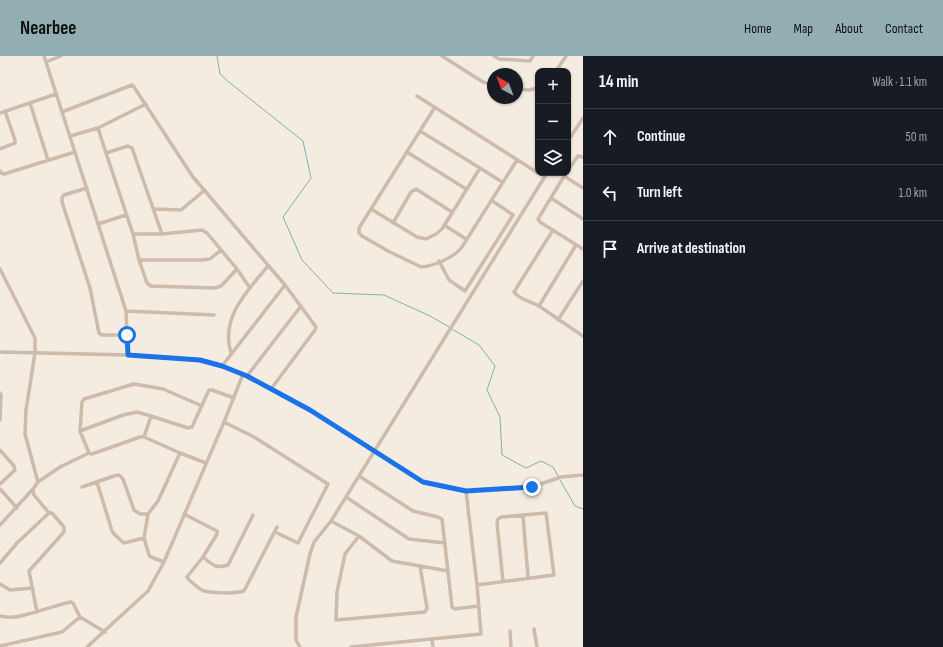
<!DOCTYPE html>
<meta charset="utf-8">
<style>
:root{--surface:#171b24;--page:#242831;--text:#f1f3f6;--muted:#9ea1a6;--line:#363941;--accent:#92aeb2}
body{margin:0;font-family:"Sofia Sans Condensed",sans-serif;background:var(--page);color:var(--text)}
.controls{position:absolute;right:12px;top:12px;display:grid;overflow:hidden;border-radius:8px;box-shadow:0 1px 3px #0004}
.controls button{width:36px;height:36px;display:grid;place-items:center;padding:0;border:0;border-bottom:1px solid var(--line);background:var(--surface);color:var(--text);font:20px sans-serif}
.compass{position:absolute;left:487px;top:12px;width:36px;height:36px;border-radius:50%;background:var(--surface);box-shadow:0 1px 3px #0004;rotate:318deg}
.stop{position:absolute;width:12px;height:12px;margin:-9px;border:3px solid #1a73e8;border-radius:50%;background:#fff}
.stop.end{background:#1a73e8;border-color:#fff;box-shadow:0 1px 4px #0008}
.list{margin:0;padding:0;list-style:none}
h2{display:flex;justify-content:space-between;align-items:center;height:52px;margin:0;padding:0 16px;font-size:17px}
h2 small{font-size:13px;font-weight:400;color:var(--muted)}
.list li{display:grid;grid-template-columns:26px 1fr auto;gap:12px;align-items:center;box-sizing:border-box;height:56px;padding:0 16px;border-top:1px solid var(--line)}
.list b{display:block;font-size:15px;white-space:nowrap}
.list em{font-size:13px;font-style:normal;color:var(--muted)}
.icon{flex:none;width:22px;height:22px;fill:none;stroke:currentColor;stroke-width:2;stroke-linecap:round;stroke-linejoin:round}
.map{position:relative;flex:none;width:583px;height:591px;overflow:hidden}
header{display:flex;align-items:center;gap:24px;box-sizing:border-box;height:56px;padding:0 20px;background:var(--accent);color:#111}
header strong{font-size:19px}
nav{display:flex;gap:22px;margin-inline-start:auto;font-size:14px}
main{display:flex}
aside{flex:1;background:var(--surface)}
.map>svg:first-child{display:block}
</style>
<header>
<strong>Nearbee</strong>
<nav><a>Home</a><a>Map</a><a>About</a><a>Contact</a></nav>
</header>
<main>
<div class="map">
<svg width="583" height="591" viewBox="0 0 583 591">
<rect width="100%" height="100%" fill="#f4ebe1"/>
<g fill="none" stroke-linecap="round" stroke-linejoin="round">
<!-- stream -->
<path stroke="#7fb0b2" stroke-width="1" d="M217,0l3,18 10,9 73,58 8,37 -28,39 19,43 31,33 51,2 46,21 19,11
M452,273l27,16 16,21 -8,24 13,27 2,38 24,13 15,-7 12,6 5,9
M560,424l15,26 8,3"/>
<!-- minor -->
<path stroke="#cdbbac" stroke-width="3.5" d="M44,0l18,56
M442,0l41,26 10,3
M494,0l5,3 31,2 3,-5
M46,6l15,-6
M556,15l10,-15
M517,33l12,1 9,-2
M417,40l121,77
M30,47l18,57
M435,51l-76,121v5l3,3 26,15 33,16c12,-1 33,-9 41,-20l55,-87
M0,57l56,-19
M98,72l8,25
M70,80l28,-8 48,-24
M568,85l15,-23
M128,90l4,2 30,86 40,-4 5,3 30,36 -16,17 -6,2 -64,-2 -4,-3 -8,-23 -6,-26 -27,-81z
M0,93l15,-6v-3l-10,-29
M407,96l59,37
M480,112l22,14
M568,114l10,-14 5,1
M0,115l1,2 3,1 71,-22
M566,117l-28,46 2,3 43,27
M564,120l19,12
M87,132l-23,7 -2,3v4l28,86 9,45 3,2h25
M551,142l32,21
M154,153l27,1 24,-20
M371,153l46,28 9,2 10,-5 6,-5 38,-61 -60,-37
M393,167l18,-31 5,-3 36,23
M98,168l28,-9
M444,169l22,14
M133,178h29
M576,189l-37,61 44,30
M139,204h64l7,-1 11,-9
M439,205l10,19 16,11 48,-76 -22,-15
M0,213l35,69v15l-9,57 -1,24 13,48
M237,213l13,19
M539,250c-9,-5 -19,-6 -25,-14l39,-62
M126,255l88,4
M558,264l25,-39
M0,296l128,3 72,5 22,6 25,10 63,34 113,72 43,9 66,-4 29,-10 22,-2
M231,297c-11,-35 16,-62 37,-87
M128,299l-2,-44 -64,-199 70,-27 2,2 59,90 92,108 31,42 -1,3 -44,59
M222,310l63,-81
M247,320l54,-70
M0,337l1,2 -1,25
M202,350l-39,-17 -29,-5 -50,15 -2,3 -2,29 9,22 3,1 48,-17h4l36,16 26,10
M224,366l30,15 74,47 -30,59 -23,-11
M80,375l43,-16 14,-3 14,4
M144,381l7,-21 37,12 4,-1 17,-37h3l22,8
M0,394l14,16 1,4 -15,14
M359,420l54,35 25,6 4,2 10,88 3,2 23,-3
M97,426l15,49 2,3 10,9 20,-5 5,17 2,2 13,5
M82,431l32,-11 5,-1 4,4 11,31 6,4h8
M0,433l17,19
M33,433l1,6 15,18
M346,441l63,42 36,4
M184,458l33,17v3l-14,23 -16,20 1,2c5,4 10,10 16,12 10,2 30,3 40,0l33,-64
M523,460l5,61
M331,465l28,15 33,25 56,10
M0,469l33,-36 5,-7 22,-15 29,-14
M359,480l-14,18 -8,38 -1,28 89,-8 2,-4 -7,-42
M144,482l4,-24 10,-13 22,-48
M203,501c10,8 12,12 25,8l25,-50
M0,507l17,-20 32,-30h3l12,14v5l-35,39 8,41
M0,528l10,6 23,-2
M477,529l77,-10 -8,-62 -45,4 -3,2 -1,4 6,58
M0,560c16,6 53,-11 71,-14l2,1 7,14 25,15
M534,573l3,18
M510,575l1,16
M432,583l1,8
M0,590l62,-14 18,-15
M87,591l61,-56 16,-29 60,-140 19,-48
M300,591l-4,-7v-23l14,-63 4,-12 17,-21 216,-348
M351,591l130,-13 -4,-49 -11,-94"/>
</g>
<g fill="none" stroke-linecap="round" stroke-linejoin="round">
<!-- route -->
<path stroke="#1a73e8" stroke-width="5" d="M127,279l1,20 72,5 22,6 25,10 63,34 113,72 43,9 66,-4"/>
</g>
</svg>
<div class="controls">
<button>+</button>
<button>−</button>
<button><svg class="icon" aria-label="layers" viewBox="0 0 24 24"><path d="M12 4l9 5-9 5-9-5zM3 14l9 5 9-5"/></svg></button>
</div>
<svg class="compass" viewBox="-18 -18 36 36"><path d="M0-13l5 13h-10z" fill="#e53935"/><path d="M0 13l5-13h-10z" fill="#9ea1a6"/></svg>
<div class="stop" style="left:127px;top:279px"></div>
<div class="stop end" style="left:532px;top:431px"></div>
</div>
<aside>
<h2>14 min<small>Walk · 1.1 km</small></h2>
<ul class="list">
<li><svg class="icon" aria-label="ahead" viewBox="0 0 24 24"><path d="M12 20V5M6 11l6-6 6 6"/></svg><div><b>Continue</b></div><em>50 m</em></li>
<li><svg class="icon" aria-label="left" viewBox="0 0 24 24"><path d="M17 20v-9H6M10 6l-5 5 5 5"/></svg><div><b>Turn left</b></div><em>1.0 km</em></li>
<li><svg class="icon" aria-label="arrive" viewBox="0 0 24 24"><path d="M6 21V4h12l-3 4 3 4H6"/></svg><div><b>Arrive at destination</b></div></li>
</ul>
</aside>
</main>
